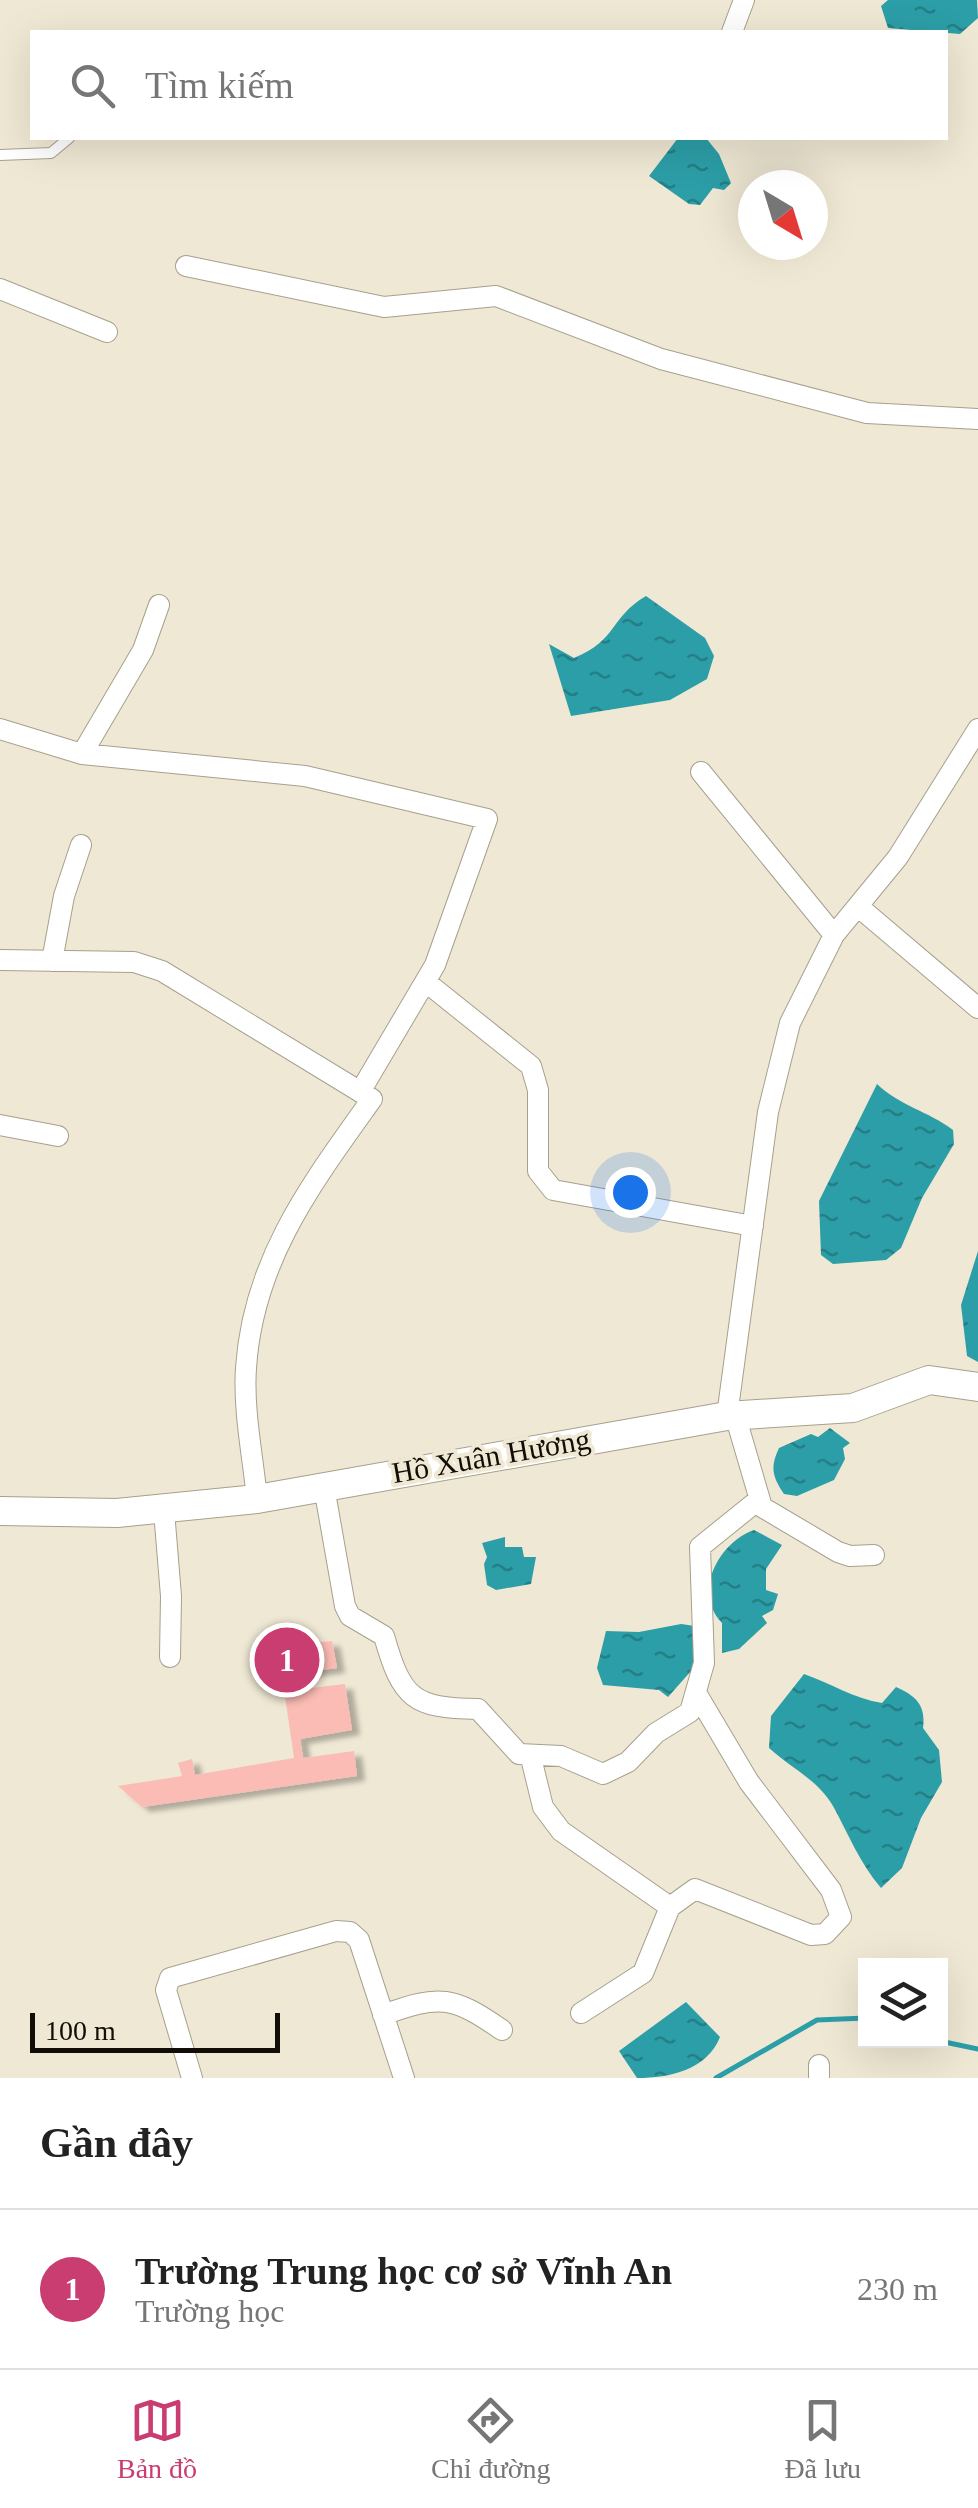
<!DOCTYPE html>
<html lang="vi">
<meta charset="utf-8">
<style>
:root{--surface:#fff;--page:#f6f6f6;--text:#222;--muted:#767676;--line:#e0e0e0;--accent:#c93d71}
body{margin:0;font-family:Georgia,serif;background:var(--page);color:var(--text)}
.controls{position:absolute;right:30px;bottom:30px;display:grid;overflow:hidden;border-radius:0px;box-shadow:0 10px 40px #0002}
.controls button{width:90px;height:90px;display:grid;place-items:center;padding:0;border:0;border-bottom:2px solid var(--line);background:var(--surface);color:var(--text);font:50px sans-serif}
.compass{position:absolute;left:738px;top:170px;width:90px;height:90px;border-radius:50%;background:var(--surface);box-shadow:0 10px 40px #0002;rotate:142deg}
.scale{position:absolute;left:30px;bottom:25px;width:250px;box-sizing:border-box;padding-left:10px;border:5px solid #110e08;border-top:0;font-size:28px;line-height:35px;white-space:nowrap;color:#110e08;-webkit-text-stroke:8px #efe8d4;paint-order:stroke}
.you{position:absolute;left:630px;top:1192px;width:35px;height:35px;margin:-25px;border:8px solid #fff;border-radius:50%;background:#1a73e8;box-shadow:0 0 0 15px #1a73e833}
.badge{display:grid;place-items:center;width:65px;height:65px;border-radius:50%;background:var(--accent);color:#fff;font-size:32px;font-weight:700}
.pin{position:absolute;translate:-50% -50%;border:5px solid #fff;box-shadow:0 2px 10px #0006}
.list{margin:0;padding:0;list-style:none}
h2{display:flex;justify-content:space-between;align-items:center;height:130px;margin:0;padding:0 40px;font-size:42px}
h2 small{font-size:32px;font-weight:400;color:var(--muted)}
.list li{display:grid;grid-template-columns:65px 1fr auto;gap:30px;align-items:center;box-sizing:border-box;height:160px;padding:0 40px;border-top:2px solid var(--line)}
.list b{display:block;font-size:38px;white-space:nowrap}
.list p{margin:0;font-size:32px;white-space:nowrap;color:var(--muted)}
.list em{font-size:32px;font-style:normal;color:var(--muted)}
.icon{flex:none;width:55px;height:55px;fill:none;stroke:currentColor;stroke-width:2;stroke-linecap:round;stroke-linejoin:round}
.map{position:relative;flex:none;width:978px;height:2078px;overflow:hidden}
.search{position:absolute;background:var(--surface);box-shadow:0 10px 40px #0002;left:30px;right:30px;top:30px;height:110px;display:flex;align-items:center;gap:25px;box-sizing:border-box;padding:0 35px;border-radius:0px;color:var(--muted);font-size:38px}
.sheet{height:290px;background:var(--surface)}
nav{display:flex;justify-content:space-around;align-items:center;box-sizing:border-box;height:140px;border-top:2px solid var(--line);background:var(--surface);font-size:28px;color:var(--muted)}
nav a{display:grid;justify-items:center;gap:5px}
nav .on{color:var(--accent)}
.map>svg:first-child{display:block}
</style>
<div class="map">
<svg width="978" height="2078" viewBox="0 0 978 2078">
<defs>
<pattern id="water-ripples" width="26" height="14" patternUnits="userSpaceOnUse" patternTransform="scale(2.5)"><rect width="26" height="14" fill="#2c9ea7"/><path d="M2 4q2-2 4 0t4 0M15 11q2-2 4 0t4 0" fill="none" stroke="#247f86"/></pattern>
<filter id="shadow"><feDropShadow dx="8" dy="5" stdDeviation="2.5" flood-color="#0004"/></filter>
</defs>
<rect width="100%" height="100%" fill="#efe8d4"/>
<!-- water -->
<path fill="url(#water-ripples)" d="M888,0h89l1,18 -18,16 -72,-6 -7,-22z
M678,138h28l13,16 12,29 -7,7 -11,-2 -13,17 -11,-1 -40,-28z
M646,596l59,42 9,18 -7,23 -37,21 -99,16 -22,-72 25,14c44,-18 35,-40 72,-62z
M877,1084c23,22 51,27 76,46l1,14 -32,54 -21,50 -15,12 -53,4 -12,-9 -2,-54z
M978,1251v111l-11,-6 -6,-51z
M830,1428l20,15 -7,5 2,11 -11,21 -37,16 -13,-2c-12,-18 -14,-27 -5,-46l32,-14 7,3z
M754,1530l28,15 -16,24v21l12,4 -5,16 -11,6 5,7 -28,26 -17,4v-30c-30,-31 -3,-81 32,-93z
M505,1537v10h17l2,10h12l-5,27 -35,6 -9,-5 -3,-21 3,-7 -5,-14z
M681,1624l14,2 4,36 -31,35 -9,-7 -56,-5 -6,-17 9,-37 33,1z
M804,1674c26,9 51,25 78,29l14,-16c20,9 30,18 27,41l16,22 3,32 -21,36 -19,50 -21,20c-22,-26 -32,-53 -48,-82 -15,-26 -42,-38 -64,-58l2,-32z
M686,2002l34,35c-13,33 -51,41 -83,41l-18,-27z"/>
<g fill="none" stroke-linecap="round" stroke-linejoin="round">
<!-- stream -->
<path stroke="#2c9ea7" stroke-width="5" d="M935,2040l43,9
M716,2078l101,-58 49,-2"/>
</g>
<!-- building -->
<path fill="#fbbcb5" filter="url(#shadow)" d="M332,1641l5,27 -45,6 2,16 51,-6 7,46 -52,9 3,19 51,-7 3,25 -215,31 -24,-21 64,-10 -4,-13 14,-4 3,16 99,-17 -12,-82 -20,1 -5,-29z"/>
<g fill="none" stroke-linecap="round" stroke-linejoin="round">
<defs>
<path id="lane" d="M0,155l51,-2 18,-15"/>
<path id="street" d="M732,32l12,-32
M186,266l198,41 112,-11 165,63 206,54 111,6
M0,289l107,43
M0,729l82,25 223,22 182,43 -52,146 -75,127
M82,754l61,-104 16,-45
M701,772l133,163
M860,908l118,100
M0,960l134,2 28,9 210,128c-60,84 -119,161 -126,269 -3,42 7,89 11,131
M52,961l12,-65 17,-51
M426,982l105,84 7,24v81l15,19 200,36
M0,1125l58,11
M735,1415l27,92 76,45 12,4 24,-1
M727,1416l41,-304 22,-89 44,-88 64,-78 80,-128
M324,1487l21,119 5,10 34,20c18,63 29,72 94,73l41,45 42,2 42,18 25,-12 28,-29 34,-21 14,-49 -4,-116 57,-46
M164,1511l7,85 -1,61
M531,1758l12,49 18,24 109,76
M581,2013l62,-40 27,-66 25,-18 116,46 14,-1 16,-17 -10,-27 -82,-108 -51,-86
M383,2015c57,-21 70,-19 119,15
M819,2065v13
M192,2078l-26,-88 4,-12 166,-47 14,1 9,8 45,138"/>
<path id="secondary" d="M0,1511l117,2 140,-14 470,-83 126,-8 76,-28 49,7"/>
</defs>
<!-- lane casing -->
<use href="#lane" stroke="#a6a08d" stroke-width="12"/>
<!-- street casing -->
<use href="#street" stroke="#a6a08d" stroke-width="22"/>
<!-- secondary casing -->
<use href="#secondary" stroke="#a6a08d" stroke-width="30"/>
<!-- lane -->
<use href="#lane" stroke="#fff" stroke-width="10"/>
<!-- street -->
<use href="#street" stroke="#fff" stroke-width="20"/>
<!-- secondary -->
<use href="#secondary" stroke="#fff" stroke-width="28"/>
</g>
<g text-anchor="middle" stroke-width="8" stroke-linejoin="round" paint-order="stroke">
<!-- street labels -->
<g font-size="30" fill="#110e08" stroke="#efe8d4">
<text transform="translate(491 1456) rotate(-10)" y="10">Hồ Xuân Hương</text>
</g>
</g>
</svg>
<div class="controls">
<button><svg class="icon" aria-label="layers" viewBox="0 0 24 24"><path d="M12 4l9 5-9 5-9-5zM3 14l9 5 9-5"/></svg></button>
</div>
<svg class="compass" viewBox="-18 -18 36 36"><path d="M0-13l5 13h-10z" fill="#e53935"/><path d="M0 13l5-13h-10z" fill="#767676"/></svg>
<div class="scale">100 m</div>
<div class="you"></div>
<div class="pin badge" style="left:287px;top:1660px">1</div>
<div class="search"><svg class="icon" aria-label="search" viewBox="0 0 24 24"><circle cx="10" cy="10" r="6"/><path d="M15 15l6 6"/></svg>Tìm kiếm</div>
</div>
<section class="sheet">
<h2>Gần đây<small></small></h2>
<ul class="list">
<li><span class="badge">1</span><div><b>Trường Trung học cơ sở Vĩnh An</b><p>Trường học</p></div><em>230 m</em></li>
</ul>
</section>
<nav>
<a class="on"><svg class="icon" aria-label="map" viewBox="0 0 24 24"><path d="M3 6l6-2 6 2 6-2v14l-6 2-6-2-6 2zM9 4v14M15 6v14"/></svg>Bản đồ</a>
<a><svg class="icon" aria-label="directions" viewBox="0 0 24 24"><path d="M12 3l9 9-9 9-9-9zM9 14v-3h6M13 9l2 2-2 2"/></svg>Chỉ đường</a>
<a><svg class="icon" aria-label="saved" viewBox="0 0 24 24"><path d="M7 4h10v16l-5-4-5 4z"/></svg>Đã lưu</a>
</nav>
